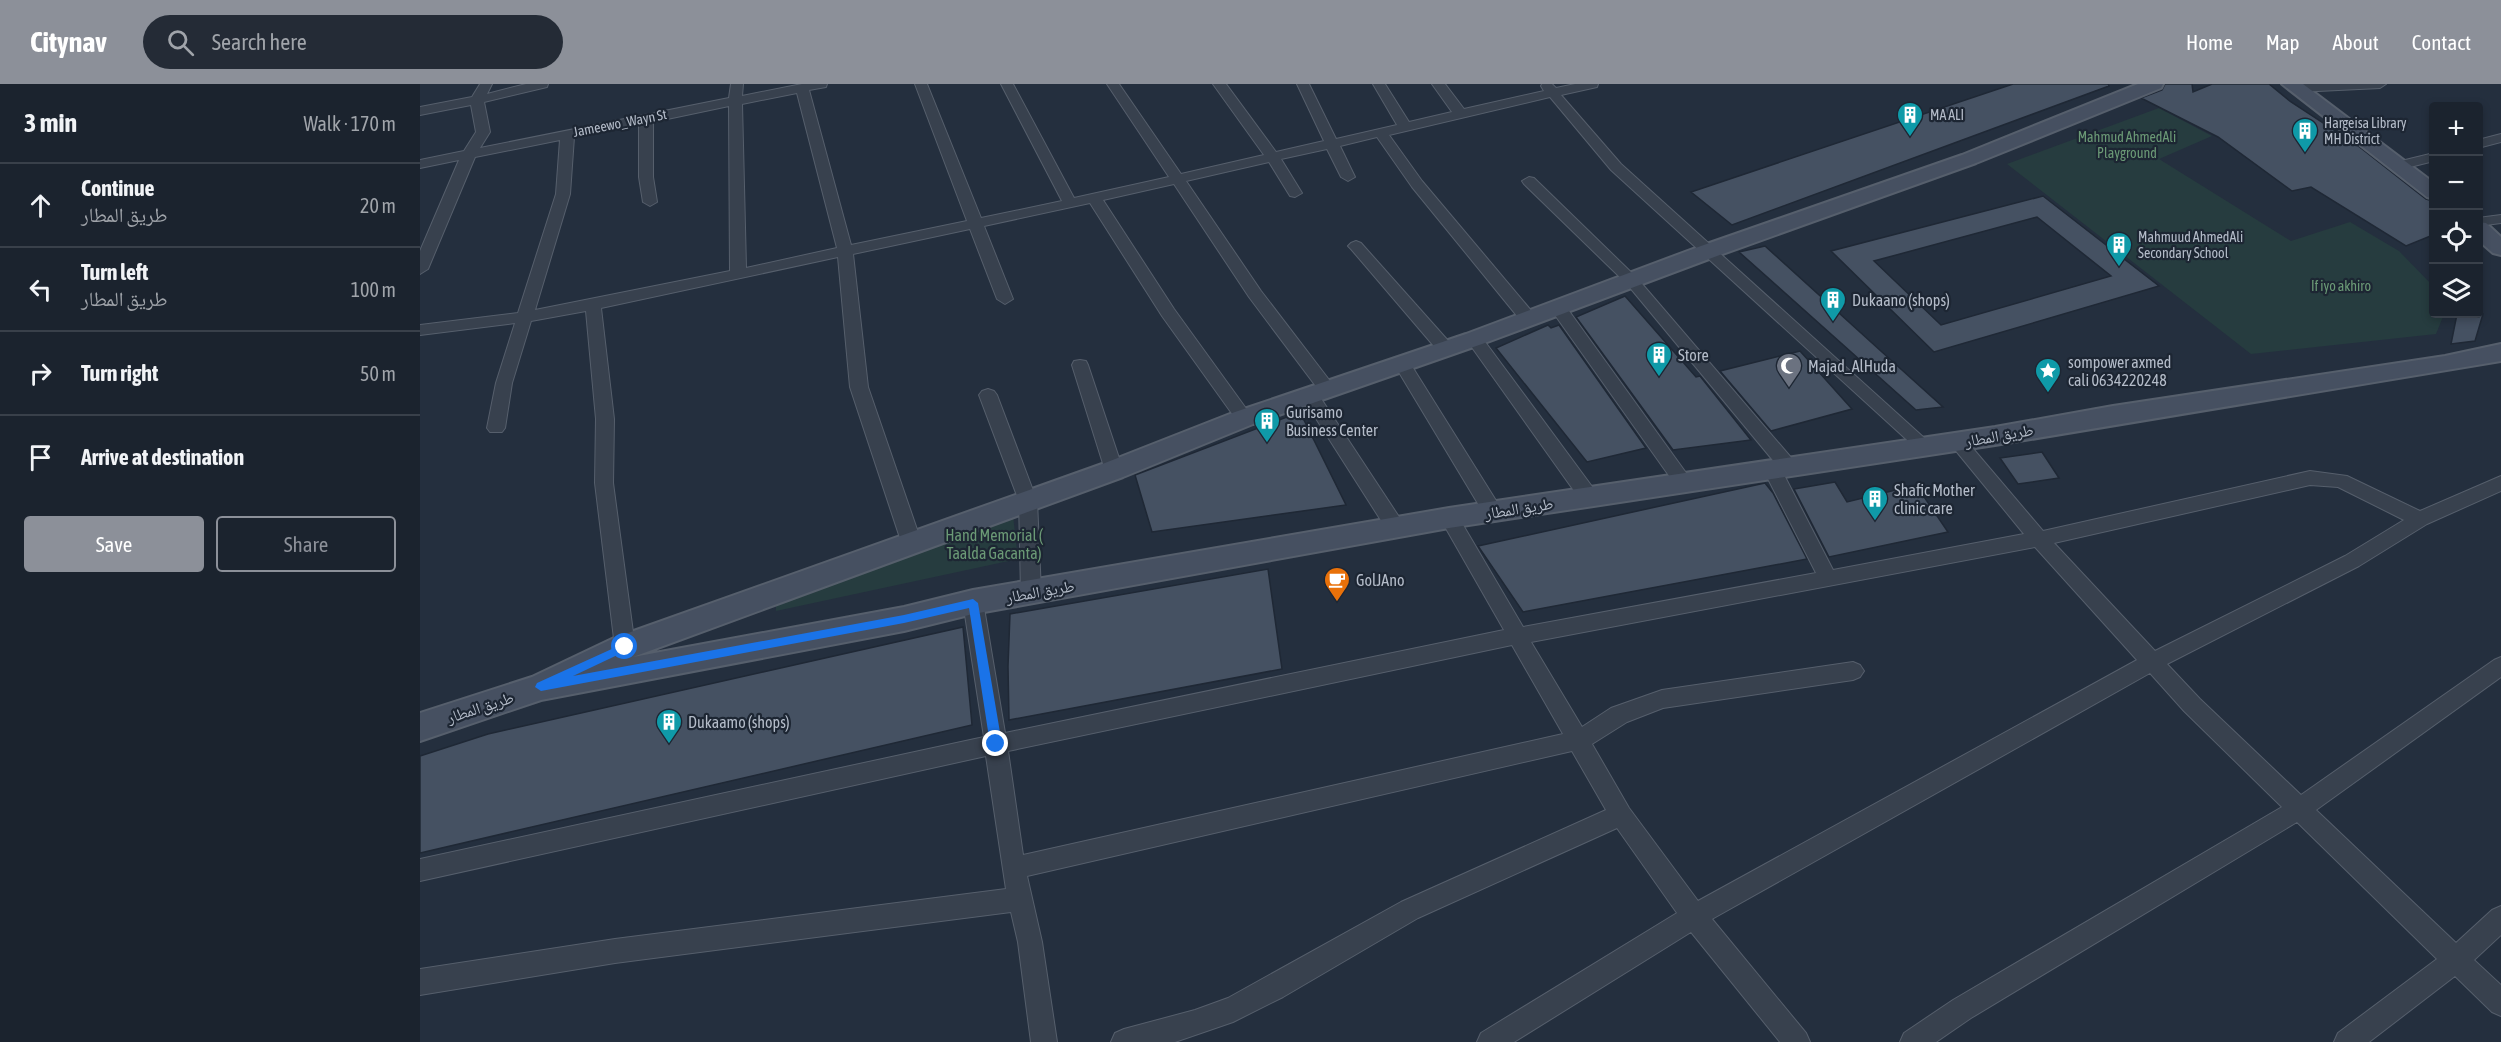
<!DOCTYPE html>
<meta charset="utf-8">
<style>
:root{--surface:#1b232e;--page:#242b36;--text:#f1f3f6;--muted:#a0a4aa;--line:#39404a;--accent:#8c9099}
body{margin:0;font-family:"Asap Condensed","Noto Naskh Arabic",sans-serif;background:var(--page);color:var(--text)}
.controls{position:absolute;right:18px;top:18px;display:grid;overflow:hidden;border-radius:6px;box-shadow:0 3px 9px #0003}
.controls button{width:54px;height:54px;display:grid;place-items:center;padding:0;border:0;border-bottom:2px solid var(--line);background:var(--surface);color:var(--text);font:30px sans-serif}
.stop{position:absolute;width:18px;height:18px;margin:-14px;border:4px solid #1a73e8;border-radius:50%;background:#fff}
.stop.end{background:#1a73e8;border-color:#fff;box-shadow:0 2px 6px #0008}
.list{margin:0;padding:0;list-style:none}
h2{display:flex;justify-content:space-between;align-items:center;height:78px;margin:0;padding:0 24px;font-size:26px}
h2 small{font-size:20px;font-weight:400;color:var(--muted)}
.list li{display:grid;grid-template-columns:39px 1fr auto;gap:18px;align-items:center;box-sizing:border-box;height:84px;padding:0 24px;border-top:2px solid var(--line)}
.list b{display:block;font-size:22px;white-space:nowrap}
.list p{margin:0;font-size:20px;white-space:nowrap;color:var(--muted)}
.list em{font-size:20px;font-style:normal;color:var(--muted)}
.actions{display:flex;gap:12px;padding:18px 24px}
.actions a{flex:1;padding:14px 0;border:2px solid var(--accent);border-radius:6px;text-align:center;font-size:21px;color:var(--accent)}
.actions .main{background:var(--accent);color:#fff}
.icon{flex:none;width:33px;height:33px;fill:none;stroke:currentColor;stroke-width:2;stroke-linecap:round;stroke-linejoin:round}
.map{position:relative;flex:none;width:2081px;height:958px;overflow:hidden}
header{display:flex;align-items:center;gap:36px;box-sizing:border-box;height:84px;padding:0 30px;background:var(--accent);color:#fff}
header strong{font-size:28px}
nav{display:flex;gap:33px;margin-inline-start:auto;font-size:21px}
.search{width:420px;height:54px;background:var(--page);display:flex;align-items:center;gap:15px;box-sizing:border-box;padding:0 21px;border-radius:33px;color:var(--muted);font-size:22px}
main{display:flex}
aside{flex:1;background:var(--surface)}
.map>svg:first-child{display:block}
</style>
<header>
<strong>Citynav</strong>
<div class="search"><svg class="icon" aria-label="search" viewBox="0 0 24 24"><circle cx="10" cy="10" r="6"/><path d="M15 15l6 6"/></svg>Search here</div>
<nav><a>Home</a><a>Map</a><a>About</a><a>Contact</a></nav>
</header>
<main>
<aside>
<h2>3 min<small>Walk · 170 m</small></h2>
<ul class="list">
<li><svg class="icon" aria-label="ahead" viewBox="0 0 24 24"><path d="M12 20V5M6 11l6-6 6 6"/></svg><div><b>Continue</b><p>طريق المطار</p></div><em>20 m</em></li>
<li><svg class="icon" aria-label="left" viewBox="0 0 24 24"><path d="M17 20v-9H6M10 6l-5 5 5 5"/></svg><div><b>Turn left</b><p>طريق المطار</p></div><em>100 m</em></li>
<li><svg class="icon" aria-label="right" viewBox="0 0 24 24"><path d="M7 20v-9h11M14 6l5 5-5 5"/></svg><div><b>Turn right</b></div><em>50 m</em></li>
<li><svg class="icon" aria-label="arrive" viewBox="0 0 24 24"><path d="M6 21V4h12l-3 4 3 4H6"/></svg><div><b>Arrive at destination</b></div></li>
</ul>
<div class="actions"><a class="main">Save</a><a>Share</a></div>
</aside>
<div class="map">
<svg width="2081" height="958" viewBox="0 0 2081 958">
<rect width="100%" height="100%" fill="#242f3e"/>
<!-- green -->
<path fill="#263c3f" d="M1739,24l53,28 -53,23 132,82 59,-19 49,29 34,35 1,28h10l-8,20 -185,20 -244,-190z
M593,432l5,43 -242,52v-12z"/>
<!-- building -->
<path fill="#455162" stroke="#1f2835" stroke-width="1.5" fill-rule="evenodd" d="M1593,0h95l1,2 -377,139 -41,-33z
M1745,0h27l1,8 19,-8h57l22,18 66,43 69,54 7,2v34l-27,11 -95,-59 -19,4 -74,-54 -77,-39 21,-8z
M1623,112l116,90 -225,66 -103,-101zM1617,133l74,59 -170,49 -67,-64z
M1345,162l117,106 61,55 -27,3 -177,-158z
M1205,212l71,81 4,-1 51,64 -78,10 -97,-133z
M2037,230h26l-8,27 -24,3z
M1128,241l3,3 8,-3 87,123 -59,14 -91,-114z
M1380,267l52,58 -81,22 -51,-60z
M880,328l46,93 -194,27 -17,-57z
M1622,368l17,26 -41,6 -18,-26z
M1415,398l12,20 69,-17 32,47 -119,25 -35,-68z
M1345,399l8,10 34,66 -284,53 -45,-66z
M848,485l14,100 -273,51 -1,-54 2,-52z
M543,543l9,98 -552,128v-97l68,-22z"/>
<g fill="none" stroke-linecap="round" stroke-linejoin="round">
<defs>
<path id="street" d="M60,0h12l-5,10 39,-10h22l-1,3 -63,15 6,30 -10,16 249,-50 2,-14h12l-1,12 60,-12h25l-1,3 -17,3 42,155 116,-24 -52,-137h12l54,134 81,-17 -61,-117h12l61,114 95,-21 -62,-93h12l62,90 83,-19 -51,-71h13l50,68 48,-11 -27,-57h12l27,55 61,-14 -24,-41h12l24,38 43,-10 -20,-28h13l19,25 80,-18 -3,-5 1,-2h10l4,4 19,-4h23l-1,3 -36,8 60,69 311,281 -3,4 -6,2 -6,-2 -306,-279 -61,-73 -161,38 33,46 112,133 2,4 -8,5 -6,-1 -110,-135 -35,-50 -37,9 15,31 -7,4 -7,-4 -14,-28 -46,10 21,34 -7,4 -5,-1 -21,-34 -83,19 75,110 72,94 3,4 -3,4h-12l-72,-96 -75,-113 -71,16 71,109 76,105 3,4 -3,4h-12l-76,-106 -72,-113 -106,23 29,73 -8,5 -8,-5 -27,-70 -117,25 15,133 54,157 -3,5 -7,2 -7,-2 -3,-5 -52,-157 -12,-130 -237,51 13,111 -1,64 22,164 -3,6 -7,2 -7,-2 -3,-6 -20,-164 1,-64 -10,-108 -55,10 -19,62 -7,45 -3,4h-12l-3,-4 9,-45 19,-60 -95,12v-10l98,-12 38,-119 4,-54 -85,17 -47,112 -8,5v-23l39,-91 -39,8v-8l44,-9 12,-19 -5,-27 -51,10v-8l52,-10zM377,9l40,155 -91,20 -4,-164zM309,22l1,165 -195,39 35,-116 4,-57 65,-13v53l4,25 7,4 7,-4 -4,-25v-55z
M1880,0h86l-6,4 -83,4 -6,-4 1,-3z
M2081,50v8l-23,6v-8z
M2014,69v8l-36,9 -7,-4 2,-3z
M1109,93l5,1 103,100 157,183 3,5 -3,5 -6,1 -6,-1 51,99 191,-36 -72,-88 -3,-4 3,-4 6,-2 6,2 79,93 267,-60 37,5 73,35 81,-35v15l-74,33 -68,42 -192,98 33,35 101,96 193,-135 7,-3v20l-185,133 140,133 36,-33 9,-4v29l-27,25 27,25v31l-9,-4 -37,-36 -86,66h-35l4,-9 99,-74 -140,-137 -326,196 -35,24h-36l4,-9 49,-33 329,-193 -98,-96 -34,-38 -438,246 94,114 4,9h-30l-89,-110 -177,110h-37l4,-9 196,-120 -60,-85 -199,90 -135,79 -50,25 -58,20h-64l4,-9 9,-4 71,-19 33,-12 173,-96 205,-92 -34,-59 -545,125 15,66 15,100h-26l-13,-100 -7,-30 -396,51 -195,32v-26l195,-30 391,-50 -20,-133 -566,125v-22l564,-122 -21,-135 3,-6 7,-2 7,2 3,6 22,131 499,-103 -64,-112 2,-5 7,-2 7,2 67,114 293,-54 -53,-104 3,-5h10l-149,-180 -103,-100 -2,-3zM1890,401l28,2 66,33 -59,36 -190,95 -101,-108zM1615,463l102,113 -439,241 -69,-93 -37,-64 35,-22 36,-14 190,-28 7,-3 4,-6 -4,-6 -7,-3 -191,28 -51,18 -29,19 -51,-85zM1092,561l51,89 -540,121 -15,-104z
M2081,131v8l-23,3v-8z
M936,157l5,2 90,101 2,4 -2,4h-12l-88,-103 -3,-3 3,-3z
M1138,219l6,1 125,173 3,5 -3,5 -6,2 -6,-2 -127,-179z
M1054,250l6,1 116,157 2,5 -2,5 -7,2 -7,-2 -116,-163 2,-4z
M982,275l6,1 92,147 2,5 -2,5 -7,2 -7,-2 -92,-153 2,-4z
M660,276l6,1 2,4 35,105 -3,5 -6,1 -6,-1 -3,-5 -33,-105 2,-4z
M568,305l6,2 3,4 40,106 4,91 -3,6 -7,2 -7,-2 -3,-6 -2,-91 -40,-106 3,-4z
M890,305l6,2 87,132 3,5 -3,5 -7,2 -7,-2 -88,-138 3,-4z"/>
<path id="secondary" d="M1718,0h25l-2,4 -185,75 -259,93 -235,88 -229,80 -130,53 -490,180 271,-50 69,-17 476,-82 546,-81 118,-21 332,-50 56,-12v17l-506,84 -546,83 -476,86 -69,17 -363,69 -121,41v-28l112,-36 82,-39 491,-175 130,-51 231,-78 235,-88 261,-91z
M1862,0h21l131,99v16l-7,-2z
M2058,138l8,1 15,14v18l-8,-2 -15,-13z"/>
</defs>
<!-- street casing -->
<use href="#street" stroke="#565f6c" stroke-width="2"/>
<!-- secondary casing -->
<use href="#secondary" stroke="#565f6c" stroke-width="4"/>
<!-- street -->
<use href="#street" fill="#38414e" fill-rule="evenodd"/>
<!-- secondary -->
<use href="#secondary" fill="#465061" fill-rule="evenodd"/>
</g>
<!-- route -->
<path fill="#1a73e8" d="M553,515l5,4 24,141 -6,5 -6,-5 -21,-136 -65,15 -363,68 -6,-4 2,-4 88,-40 5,4 -2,3 -55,26 331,-61z"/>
<!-- icons -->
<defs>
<symbol id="building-pin" viewBox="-11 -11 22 30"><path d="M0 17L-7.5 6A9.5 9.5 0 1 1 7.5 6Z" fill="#0f9aa8" stroke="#1d2633"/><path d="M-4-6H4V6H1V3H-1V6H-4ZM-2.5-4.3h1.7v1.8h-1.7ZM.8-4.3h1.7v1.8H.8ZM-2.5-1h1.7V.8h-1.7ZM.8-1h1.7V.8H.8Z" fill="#fff"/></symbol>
<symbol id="mosque-pin" viewBox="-11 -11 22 30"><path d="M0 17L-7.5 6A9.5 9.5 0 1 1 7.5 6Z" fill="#6b7280" stroke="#1d2633"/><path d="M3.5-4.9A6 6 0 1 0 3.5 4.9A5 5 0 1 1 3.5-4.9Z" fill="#fff"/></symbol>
<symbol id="sight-pin" viewBox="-11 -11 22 30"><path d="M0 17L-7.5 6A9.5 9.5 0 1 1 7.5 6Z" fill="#0f9aa8" stroke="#1d2633"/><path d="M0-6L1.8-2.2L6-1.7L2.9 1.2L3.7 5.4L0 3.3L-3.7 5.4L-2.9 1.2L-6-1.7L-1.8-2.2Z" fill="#fff"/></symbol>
<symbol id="cafe-pin" viewBox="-11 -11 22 30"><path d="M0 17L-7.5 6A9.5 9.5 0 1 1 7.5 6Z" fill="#e8710a" stroke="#1d2633"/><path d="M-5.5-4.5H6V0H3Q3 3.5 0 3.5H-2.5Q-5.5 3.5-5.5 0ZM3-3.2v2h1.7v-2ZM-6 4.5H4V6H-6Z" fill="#fff"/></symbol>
</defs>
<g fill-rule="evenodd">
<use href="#building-pin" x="1475" y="16" width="30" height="40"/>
<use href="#building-pin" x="1870" y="32" width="30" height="40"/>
<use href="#building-pin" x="1684" y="146" width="30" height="40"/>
<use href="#building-pin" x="1398" y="201" width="30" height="40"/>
<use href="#building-pin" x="1224" y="256" width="30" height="40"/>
<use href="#mosque-pin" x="1354" y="267" width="30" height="40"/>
<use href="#sight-pin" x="1613" y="272" width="30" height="40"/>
<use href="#building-pin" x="832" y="322" width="30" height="40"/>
<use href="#building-pin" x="1440" y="400" width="30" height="40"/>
<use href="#cafe-pin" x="902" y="481" width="30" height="40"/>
<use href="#building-pin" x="234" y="623" width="30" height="40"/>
</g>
<g text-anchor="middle" stroke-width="4.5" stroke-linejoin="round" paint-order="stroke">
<!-- far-poi labels -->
<g font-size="14" fill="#b4bcc9" stroke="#1d2633" text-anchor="start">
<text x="1510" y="36">MA ALI</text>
<text x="1904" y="44">Hargeisa Library<tspan x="1904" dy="16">MH District</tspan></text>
<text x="1718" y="158">Mahmuud AhmedAli<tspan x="1718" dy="16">Secondary School</tspan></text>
</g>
<!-- far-street labels -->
<g font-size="14" fill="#b4bcc9" stroke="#1d2633">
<text transform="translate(200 39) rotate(-11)" y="5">Jameewo_Wayn St</text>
</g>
<!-- far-park labels -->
<g font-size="14" fill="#6b9a76" stroke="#1d2633">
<text x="1707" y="58">Mahmud AhmedAli<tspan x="1707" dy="16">Playground</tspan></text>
<text x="1921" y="207">If iyo akhiro</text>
</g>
<!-- poi labels -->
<g font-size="16" fill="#b4bcc9" stroke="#1d2633" text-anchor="start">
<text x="1432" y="222">Dukaano (shops)</text>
<text x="1258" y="277">Store</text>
<text x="1648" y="284">sompower axmed<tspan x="1648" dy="18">cali 0634220248</tspan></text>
<text x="1388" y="288">Majad_AlHuda</text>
<text x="866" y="334">Gurisamo<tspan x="866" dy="18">Business Center</tspan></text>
<text x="1474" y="412">Shafic Mother<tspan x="1474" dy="18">clinic care</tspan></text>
<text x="936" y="502">GolJAno</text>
<text x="268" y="644">Dukaamo (shops)</text>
</g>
<!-- street labels -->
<g font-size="16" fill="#b4bcc9" stroke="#1d2633">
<text transform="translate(1579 351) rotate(-10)" y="6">طريق المطار</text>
<text transform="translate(1099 424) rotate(-9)" y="6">طريق المطار</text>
<text transform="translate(620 507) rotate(-10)" y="6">طريق المطار</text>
<text transform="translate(60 623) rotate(-18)" y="6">طريق المطار</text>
</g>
<!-- park labels -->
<g font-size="16" fill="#6b9a76" stroke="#1d2633">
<text x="574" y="457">Hand Memorial (<tspan x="574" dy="18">Taalda Gacanta)</tspan></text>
</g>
</g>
</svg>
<div class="controls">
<button>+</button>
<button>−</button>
<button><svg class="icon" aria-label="locate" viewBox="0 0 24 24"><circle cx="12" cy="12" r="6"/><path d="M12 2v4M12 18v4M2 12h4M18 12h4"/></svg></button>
<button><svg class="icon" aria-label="layers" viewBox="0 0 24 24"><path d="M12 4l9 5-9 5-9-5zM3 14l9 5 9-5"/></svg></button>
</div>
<div class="stop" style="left:205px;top:563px"></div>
<div class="stop end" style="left:576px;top:660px"></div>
</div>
</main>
